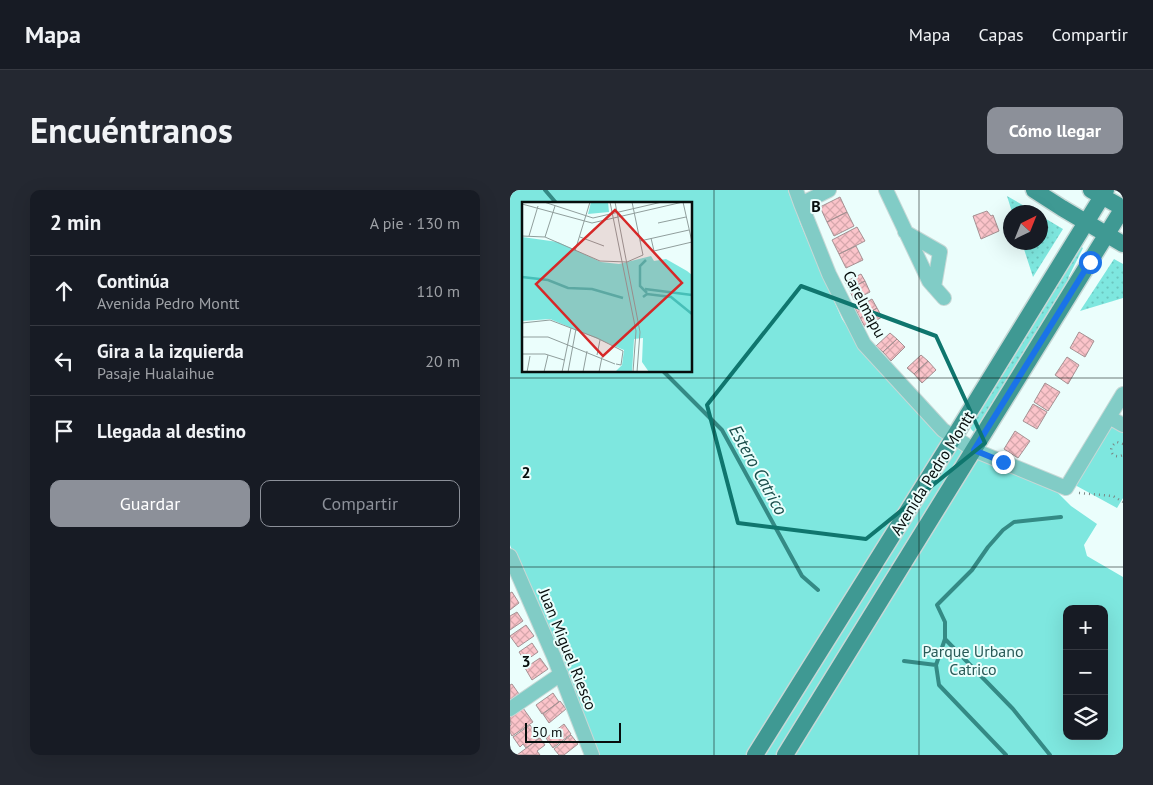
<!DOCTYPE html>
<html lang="es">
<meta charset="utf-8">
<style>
:root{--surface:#171b24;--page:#242831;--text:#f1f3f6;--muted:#9ea1a6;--line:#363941;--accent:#8c9099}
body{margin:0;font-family:"PT Sans",sans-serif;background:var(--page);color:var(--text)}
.controls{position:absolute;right:15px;bottom:15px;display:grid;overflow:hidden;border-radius:10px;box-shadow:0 5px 20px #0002}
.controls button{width:45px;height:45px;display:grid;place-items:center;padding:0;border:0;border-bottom:1px solid var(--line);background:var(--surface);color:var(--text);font:25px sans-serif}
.compass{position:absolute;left:493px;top:15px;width:45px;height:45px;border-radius:50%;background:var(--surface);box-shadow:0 5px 20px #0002;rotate:43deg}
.scale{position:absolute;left:15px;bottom:12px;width:96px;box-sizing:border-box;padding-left:5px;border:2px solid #070e0d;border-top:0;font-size:14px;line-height:18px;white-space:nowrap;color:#070e0d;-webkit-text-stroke:4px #ebfefc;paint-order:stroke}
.stop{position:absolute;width:15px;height:15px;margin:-11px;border:4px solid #1a73e8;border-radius:50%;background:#fff}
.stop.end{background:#1a73e8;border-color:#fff;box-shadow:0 1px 5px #0008}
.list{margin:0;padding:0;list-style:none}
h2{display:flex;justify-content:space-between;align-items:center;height:65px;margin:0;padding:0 20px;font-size:21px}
h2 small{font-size:16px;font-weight:400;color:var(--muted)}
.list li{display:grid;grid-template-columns:32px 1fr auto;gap:15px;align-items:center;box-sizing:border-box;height:70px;padding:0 20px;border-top:1px solid var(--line)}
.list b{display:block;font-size:19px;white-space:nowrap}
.list p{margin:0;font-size:16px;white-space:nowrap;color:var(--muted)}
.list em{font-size:16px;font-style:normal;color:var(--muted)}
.actions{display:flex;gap:10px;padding:15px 20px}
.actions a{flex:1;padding:11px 0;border:1px solid var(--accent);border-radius:10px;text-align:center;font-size:18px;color:var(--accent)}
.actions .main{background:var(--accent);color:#fff}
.icon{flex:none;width:28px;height:28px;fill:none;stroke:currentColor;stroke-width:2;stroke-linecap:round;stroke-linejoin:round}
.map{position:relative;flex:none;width:613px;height:565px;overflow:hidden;border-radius:10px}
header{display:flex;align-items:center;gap:30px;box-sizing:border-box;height:70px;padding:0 25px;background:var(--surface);border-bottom:1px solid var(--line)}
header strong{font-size:24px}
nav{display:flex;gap:28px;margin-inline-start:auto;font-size:18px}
.intro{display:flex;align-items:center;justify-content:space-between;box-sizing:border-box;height:120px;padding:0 30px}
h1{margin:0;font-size:35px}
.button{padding:12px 22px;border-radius:10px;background:var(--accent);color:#fff;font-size:18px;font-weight:700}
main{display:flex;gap:30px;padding:0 30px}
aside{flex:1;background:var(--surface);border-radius:10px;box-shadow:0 5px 20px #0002}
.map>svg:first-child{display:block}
</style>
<header>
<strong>Mapa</strong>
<nav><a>Mapa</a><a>Capas</a><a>Compartir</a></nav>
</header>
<div class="intro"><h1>Encuéntranos</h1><a class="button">Cómo llegar</a></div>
<main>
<aside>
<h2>2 min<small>A pie · 130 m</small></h2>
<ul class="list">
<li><svg class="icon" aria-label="ahead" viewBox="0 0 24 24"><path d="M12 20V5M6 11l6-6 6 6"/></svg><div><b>Continúa</b><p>Avenida Pedro Montt</p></div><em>110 m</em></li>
<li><svg class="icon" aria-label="left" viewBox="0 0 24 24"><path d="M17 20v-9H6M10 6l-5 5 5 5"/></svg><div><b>Gira a la izquierda</b><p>Pasaje Hualaihue</p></div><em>20 m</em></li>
<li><svg class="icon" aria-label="arrive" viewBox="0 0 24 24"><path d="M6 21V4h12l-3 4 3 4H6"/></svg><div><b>Llegada al destino</b></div></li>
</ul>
<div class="actions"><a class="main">Guardar</a><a>Compartir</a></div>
</aside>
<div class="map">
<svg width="613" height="565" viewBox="0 0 613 565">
<defs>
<pattern id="grass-dots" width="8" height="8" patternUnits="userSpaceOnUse" patternTransform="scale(1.25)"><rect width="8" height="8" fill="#7ee7df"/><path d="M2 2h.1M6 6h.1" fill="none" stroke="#6bc5be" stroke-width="1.8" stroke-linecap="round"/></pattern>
<pattern id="building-cross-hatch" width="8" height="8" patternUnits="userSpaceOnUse" patternTransform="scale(1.25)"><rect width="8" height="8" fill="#fbc4ca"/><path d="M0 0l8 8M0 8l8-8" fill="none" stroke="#d6a7ac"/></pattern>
</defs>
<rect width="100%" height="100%" fill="#ebfefc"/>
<!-- grass -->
<path fill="url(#grass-dots)" d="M497,6l28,16h-23z
M531,26l22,13 -30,48 -11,-34 18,-1z
M569,55l4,3 -14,28 -5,20 -87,136c-4,0 -5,-1 -7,-5l84,-137z
M604,69l9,5v34l-43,13z"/>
<!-- park -->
<path fill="#7ee7df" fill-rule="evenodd" d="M0,0h278l2,6 5,8 5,19 42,96 23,34 67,76 54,33 66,25 19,19 26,18 -13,21 3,11 36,21v178h-527l-86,-210zM14,14h167v167h-167zM557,419h37v127h-37z
M605,236l8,5v67l-6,10 -42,-23 30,-55z"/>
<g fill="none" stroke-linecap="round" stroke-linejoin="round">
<!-- stream -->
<path stroke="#348a85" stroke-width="4" d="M35,0l12,14
M153,181l59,59 80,146 16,14
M435,449l68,70 37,46
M394,471l32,4 3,20 67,70
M426,475l9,-26v-17l-8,-17 35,-35 16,-23 15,-17 11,-8 47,-5"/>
</g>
<!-- building -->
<path fill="url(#building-cross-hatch)" stroke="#a59193" d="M330,7l7,15 -20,10 -7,-15z
M477,21l4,5 2,-1 6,16 -18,8 -8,-23z
M337,22l7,14 -20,10 -7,-14z
M347,37l8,14 -26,13 -7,-14z
M346,56l7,14 -17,8 -7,-14z
M351,84l4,7 -16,8 -4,-7z
M355,91l5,11 -16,8 -5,-11z
M362,109l5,9 -17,10 -5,-10z
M367,118l5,9 -17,10 -5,-9z
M569,142l15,9 -9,16 -15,-9z
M380,143l7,6 -14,13 -7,-6z
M387,149l8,8 -14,14 -8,-9z
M411,165l7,6 -14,13 -7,-6z
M557,167l12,8 -11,19 -13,-9z
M418,171l8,9 -14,13 -8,-9z
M535,193l15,9 -12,19 -14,-9z
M523,214l14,8 -10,17 -14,-8z
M505,241l15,10 -12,17 -14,-9z
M2,402l7,11 -9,7v-17z
M7,422l6,9 -13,9v-14z
M16,435l8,11 -16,11 -8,-11z
M22,453l6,9 -13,9 -6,-9z
M30,468l8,11 -16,11 -7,-12z
M2,494l7,10 -9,6v-15z
M43,503l6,9 -17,12 -6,-9z
M50,511l6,8 -17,14 -6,-9z
M13,518l10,14 -21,14 -2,-4v-6l1,-1 -1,-8z
M54,534l7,10 -18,14 -7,-10z
M20,535l9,13 -13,10 -3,-4 -3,3 -7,-10z
M61,545l7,9 -14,11h-5l-5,-6z
M30,548l5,7 -8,6 3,4h-23z"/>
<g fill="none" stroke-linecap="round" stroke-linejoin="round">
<defs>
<path id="minor" d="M286,0l5,14 28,70 35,70 79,86 31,20 92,38 57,-94
M376,0l43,91 15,17
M291,14l28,-14
M395,42l35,20 -6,35
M599,227l14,8
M0,366l44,101 38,98
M0,519l51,-35"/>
<path id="major" d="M524,0l28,18 61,36
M245,565l199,-318 152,-247
M275,565l338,-547 -32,-18"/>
</defs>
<!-- minor casing -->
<use href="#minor" stroke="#c7d8d6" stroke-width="16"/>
<!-- major casing -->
<use href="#major" stroke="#c7d8d6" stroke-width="19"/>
<!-- path -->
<path stroke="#798684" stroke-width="2.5" stroke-dasharray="1 4" stroke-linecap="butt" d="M613,254l-6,-2c-11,6 -5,18 6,13
M569,303l34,3 10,6"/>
<!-- minor -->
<use href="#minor" stroke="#81ccc6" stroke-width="14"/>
<!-- major -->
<use href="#major" stroke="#3f9993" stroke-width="16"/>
</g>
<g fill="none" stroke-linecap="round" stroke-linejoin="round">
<!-- route -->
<path stroke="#1a73e8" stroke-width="6" d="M493,272l-29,-12 116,-188"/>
</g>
<!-- marked area -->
<path fill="none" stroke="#0f766e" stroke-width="4" stroke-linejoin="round" d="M291,96l135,50 49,107 -119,96 -128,-16 -31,-118z"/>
<!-- grid -->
<path fill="none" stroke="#070e0d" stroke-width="1" stroke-opacity="0.55" d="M204,0v565M409,0v565M0,188h613M0,377h613"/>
<g text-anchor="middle" stroke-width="4" stroke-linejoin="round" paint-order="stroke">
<!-- street labels -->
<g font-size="16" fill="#070e0d" stroke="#ebfefc">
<text transform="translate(355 114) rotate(62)" y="6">Carelmapu</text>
<text transform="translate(422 283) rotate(-58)" y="6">Avenida Pedro Montt</text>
<text transform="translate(58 459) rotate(68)" y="6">Juan Miguel Riesco</text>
</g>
<!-- park labels -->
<g font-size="16" fill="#285a57" stroke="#ebfefc">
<text x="463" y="467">Parque Urbano<tspan x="463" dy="18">Catrico</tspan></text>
</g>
<!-- water labels -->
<g font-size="18" font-style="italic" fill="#184c49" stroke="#ebfefc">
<text transform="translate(248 280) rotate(61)" y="6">Estero Catrico</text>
</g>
</g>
<!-- overview -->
<g transform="translate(12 12)">
<rect width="170" height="170" fill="#ebfefc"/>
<path d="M69,0h17l1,10 -21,2zM0,35l36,5 43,20 18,2 32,-8 3,5 12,-2 21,12 5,4v97h-43l-7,-10 1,-24 -9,1 -2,33h-17l7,-7 2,-15 -74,-31 -28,2z" fill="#7ee7df"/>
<path fill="none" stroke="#47bfb8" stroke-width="2.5" d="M124,58l-6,6v20l7,7M0,75l26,3 20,8 24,1 31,9M123,87l47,6M121,95l4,-3 24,3 21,17"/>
<path fill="none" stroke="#909e9c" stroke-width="1" d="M22,0l49,16 69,-16M88,0l26,129 -3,41M93,0l25,130 -3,40M161,0l9,40M0,2l70,19 91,-21M136,21l28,-6M0,34l23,1 55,24 27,1 16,-7 -11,-53M7,34l9,-30M23,35l10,-31M58,35l24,9M129,36l3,13 38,-9M118,39l49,-11M53,49l15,-49M0,121l28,-3 47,18 26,13 -2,14 -5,-1M0,135h26l67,27M0,152h23l19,6M75,153l3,-15M5,170l3,-16M22,170l4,-17M40,170l9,-44M46,170l8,-43M61,170l4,-21M77,170l3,-15"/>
<path fill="#d62828" fill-opacity="0.15" stroke="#d62828" stroke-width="2.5" d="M93,8l67,73 -79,73 -67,-72z"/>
<rect width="170" height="170" fill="none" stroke="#070e0d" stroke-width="2.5"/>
</g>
<g font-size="16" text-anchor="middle" font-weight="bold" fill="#070e0d" stroke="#ebfefc" stroke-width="4" stroke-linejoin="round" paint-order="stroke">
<text x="306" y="22">B</text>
<text x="16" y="288">2</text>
<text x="16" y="477">3</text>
</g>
</svg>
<div class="controls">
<button>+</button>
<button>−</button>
<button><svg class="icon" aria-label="layers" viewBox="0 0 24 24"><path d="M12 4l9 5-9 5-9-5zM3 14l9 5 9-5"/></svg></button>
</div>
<svg class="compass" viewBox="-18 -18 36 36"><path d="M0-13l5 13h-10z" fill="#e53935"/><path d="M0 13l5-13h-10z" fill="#9ea1a6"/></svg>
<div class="scale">50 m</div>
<div class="stop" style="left:580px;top:72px"></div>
<div class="stop end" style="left:493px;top:272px"></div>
</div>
</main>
